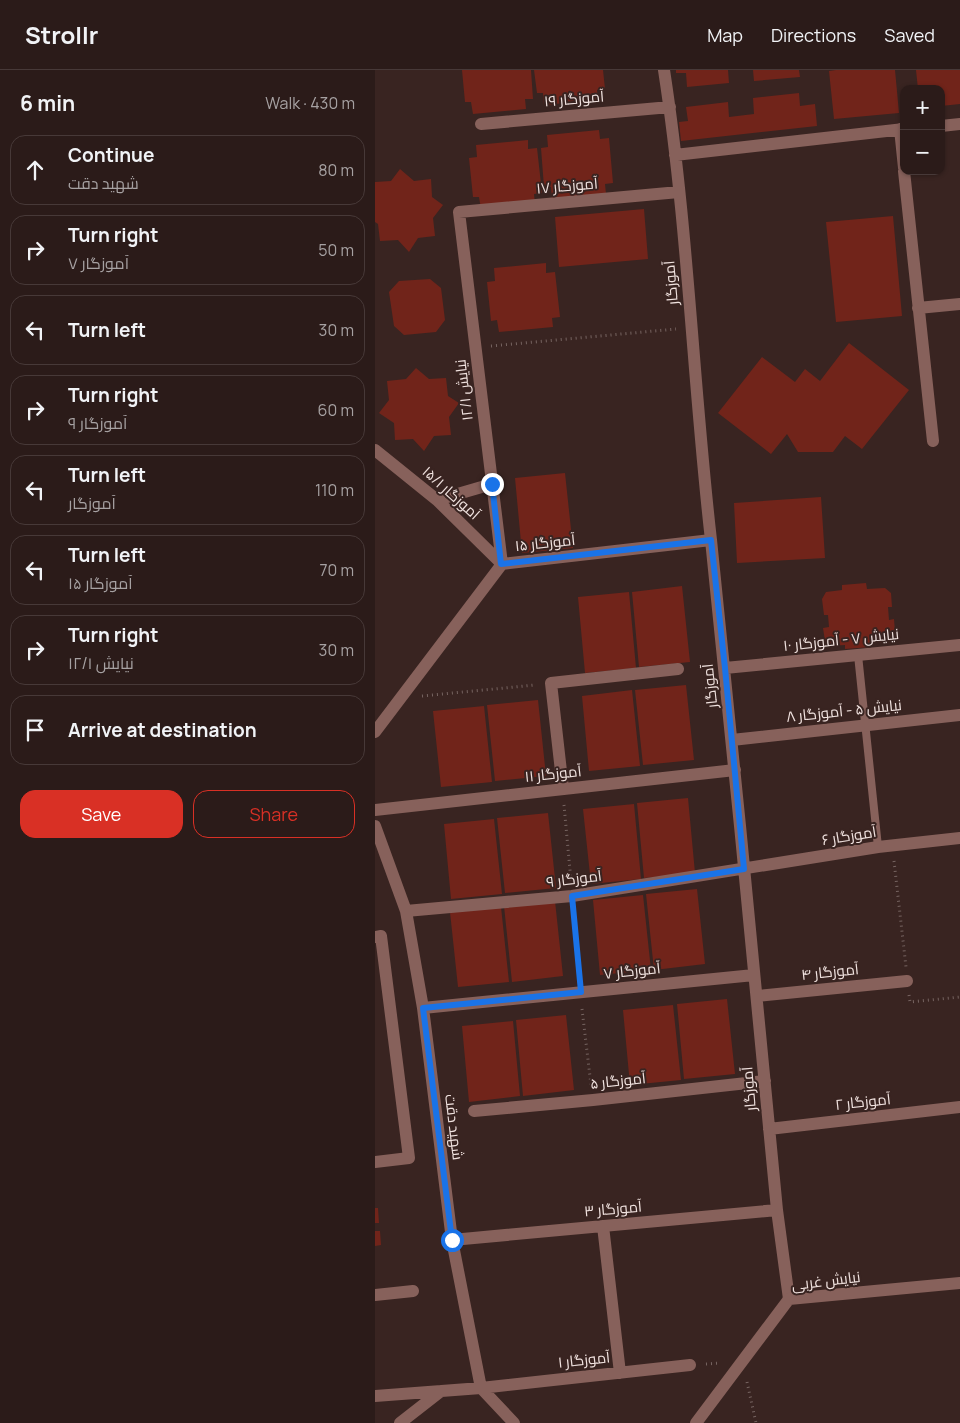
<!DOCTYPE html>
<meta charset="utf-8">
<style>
:root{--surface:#2b1b19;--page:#372826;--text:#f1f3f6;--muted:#a6a1a2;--line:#473938;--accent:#d93025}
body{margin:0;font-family:Manrope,Cairo,sans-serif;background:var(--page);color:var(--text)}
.controls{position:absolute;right:15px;top:15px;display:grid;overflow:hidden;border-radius:10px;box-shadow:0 1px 4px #0004}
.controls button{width:45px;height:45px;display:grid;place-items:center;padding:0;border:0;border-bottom:1px solid var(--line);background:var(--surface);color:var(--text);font:25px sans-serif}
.stop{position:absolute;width:15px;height:15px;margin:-11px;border:4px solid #1a73e8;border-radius:50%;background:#fff}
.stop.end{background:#1a73e8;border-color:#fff;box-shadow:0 1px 5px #0008}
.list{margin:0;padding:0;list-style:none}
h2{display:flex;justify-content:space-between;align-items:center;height:65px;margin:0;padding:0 20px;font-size:21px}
h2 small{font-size:16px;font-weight:400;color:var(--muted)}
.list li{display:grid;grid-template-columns:32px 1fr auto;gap:15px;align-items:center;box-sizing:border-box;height:70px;margin:0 10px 10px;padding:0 10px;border:1px solid var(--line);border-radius:15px}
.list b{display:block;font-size:19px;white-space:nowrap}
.list p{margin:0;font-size:16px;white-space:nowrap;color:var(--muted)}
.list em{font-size:16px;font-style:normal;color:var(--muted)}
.actions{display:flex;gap:10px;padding:15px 20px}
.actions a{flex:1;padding:11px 0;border:1px solid var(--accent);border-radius:15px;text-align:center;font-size:18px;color:var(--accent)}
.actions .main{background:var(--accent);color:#fff}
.icon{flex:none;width:28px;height:28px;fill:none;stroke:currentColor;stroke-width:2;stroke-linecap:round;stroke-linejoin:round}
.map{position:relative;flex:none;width:585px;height:1353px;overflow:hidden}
header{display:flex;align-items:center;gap:30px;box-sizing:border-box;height:70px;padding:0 25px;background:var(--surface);border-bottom:1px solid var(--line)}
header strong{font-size:24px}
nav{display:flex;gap:28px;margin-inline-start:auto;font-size:18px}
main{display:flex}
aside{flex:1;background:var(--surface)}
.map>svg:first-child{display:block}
</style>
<header>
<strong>Strollr</strong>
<nav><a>Map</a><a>Directions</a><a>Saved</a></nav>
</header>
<main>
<aside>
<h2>6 min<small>Walk · 430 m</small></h2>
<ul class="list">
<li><svg class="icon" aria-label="ahead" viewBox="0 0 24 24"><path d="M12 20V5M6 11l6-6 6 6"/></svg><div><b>Continue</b><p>شهید دقت</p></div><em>80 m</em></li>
<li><svg class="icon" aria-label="right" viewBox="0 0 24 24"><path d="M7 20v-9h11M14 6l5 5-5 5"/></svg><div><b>Turn right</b><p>آموزگار ۷</p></div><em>50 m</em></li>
<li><svg class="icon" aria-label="left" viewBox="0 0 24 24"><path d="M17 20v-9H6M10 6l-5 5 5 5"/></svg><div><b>Turn left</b></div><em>30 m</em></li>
<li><svg class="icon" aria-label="right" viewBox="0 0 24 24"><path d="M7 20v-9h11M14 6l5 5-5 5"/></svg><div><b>Turn right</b><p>آموزگار ۹</p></div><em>60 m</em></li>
<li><svg class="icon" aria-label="left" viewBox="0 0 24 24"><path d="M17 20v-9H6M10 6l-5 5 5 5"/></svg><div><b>Turn left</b><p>آموزگار</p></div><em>110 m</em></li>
<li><svg class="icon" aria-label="left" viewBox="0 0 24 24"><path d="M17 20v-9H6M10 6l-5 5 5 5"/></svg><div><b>Turn left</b><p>آموزگار ۱۵</p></div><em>70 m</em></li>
<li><svg class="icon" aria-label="right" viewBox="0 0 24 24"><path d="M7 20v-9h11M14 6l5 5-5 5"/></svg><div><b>Turn right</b><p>نیایش ۱۲/۱</p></div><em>30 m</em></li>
<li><svg class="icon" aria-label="arrive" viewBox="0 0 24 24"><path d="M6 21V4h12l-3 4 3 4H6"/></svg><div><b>Arrive at destination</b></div></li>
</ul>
<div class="actions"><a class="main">Save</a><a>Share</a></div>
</aside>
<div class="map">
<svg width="585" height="1353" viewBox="0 0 585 1353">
<rect width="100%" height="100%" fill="#392421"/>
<!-- building -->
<path fill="#71241a" d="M87,0h69l2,29h-8l1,10 -53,5 -2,-12h-6z
M159,0h69l2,19 -8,1 1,10 -54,5 -1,-12h-6z
M301,0h52l1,13 -42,4 -1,-14h-10z
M378,0h46l1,7 -46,4z
M461,0h59l4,43 -65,6 -5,-48z
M541,0h44v34l-19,2v-17h-23z
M424,23l1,13 15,-2 2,22 -136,15 -2,-19 9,-1 -2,-14 42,-5 1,15 25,-3 -1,-16z
M224,60l1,9 9,-1 4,45 -8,1 1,10 -54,5 -1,-12h-7l-3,-39 7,-1 -1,-12z
M153,70v9l9,-1 5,45 -8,1 1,10 -54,5 -2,-12h-6l-4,-39 8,-1 -1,-12z
M25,99l14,12 17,-2 1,18 11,8 -10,13 2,18 -17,2 -9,14 -11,-12 -18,1 -2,-17 -3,-2v-40l16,-1z
M269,139l4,50 -89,8 -4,-50z
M518,146l9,100 -66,6 -10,-100z
M171,193v10l9,-1 5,45 -8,1 1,9 -54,5 -2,-12 -6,1 -4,-39 8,-1 -1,-13z
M55,209l11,9 4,32 -9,12 -32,3 -10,-9 -5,-34 10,-11z
M474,273l60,47 -47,59 -17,-13 -12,16h-35l-11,-18 -16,20 -53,-41 44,-56 33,25 10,-13 15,12z
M41,298l13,11 17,-1 2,18 11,7 -10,14 2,18 -17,1 -10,15 -11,-12 -18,1 -1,-17 -15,-10 10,-13 -2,-19 19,-2z
M190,403l8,75 -51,5 -7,-75z
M446,427l4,61 -88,5 -3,-60z
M491,513l1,6 18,-1 6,5 1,14h-4l1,13 5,-1 1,13 -6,10 -18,1v4l-26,2v-4l-15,1 -5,-5 -2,-13 6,-1 -1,-12h-4l-2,-16 4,-7 16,-2v-5z
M307,516l8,76 -51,5 -7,-75z
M254,522l7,76 -51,5 -7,-76z
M311,615l8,75 -51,5 -8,-75z
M257,620l8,76 -51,5 -7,-75z
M163,630l8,76 -51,5 -8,-76z
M109,636l8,76 -51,5 -8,-76z
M313,728l7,75 -51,5 -7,-75z
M259,734l7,75 -50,5 -8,-75z
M173,743l8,75 -51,5 -8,-75z
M119,749l8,75 -51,5 -7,-75z
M322,819l8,75 -51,6 -8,-76z
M268,825l8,75 -51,5 -7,-75z
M180,831l8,75 -51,6 -8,-76z
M126,837l8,75 -51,5 -8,-75z
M352,929l8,75 -51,5 -7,-75z
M298,935l8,75 -51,5 -7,-75z
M191,945l8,75 -51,6 -7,-76z
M138,951l7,75 -51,6 -7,-76z
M0,1138h3l1,15h-4z
M0,1161h5l1,14 -6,1z"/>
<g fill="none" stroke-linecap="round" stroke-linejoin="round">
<!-- path -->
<path stroke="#766461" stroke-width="3" stroke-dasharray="1 4" stroke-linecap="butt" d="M116,276l185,-17
M47,626l113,-11
M189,735l7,76
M519,791l12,106
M199,842l5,66
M534,925l1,7 50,-5
M207,939l9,76
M331,1294l14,-1
M372,1312l9,41"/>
<!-- service -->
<path stroke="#87615b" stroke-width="8" d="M483,585l20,192"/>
<!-- minor -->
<path stroke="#87615b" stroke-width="12" d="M289,0c24,156 29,313 47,470 24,223 44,447 66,670l12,89
M106,54l189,-17
M566,56l19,-2
M525,59l4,39
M300,85l229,-26
M529,101l29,270
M543,238l42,-4
M0,380l62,50 65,64
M62,430l55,-16
M127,494l-43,-352 220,-20
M350,598l235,-23
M0,662l127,-168 209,-24
M357,670l228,-25
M188,719l-12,-106 127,-14
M0,740l360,-40
M0,756l31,85 17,97 29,232 29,148 33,35
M31,841l166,-15 306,-49 82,-9
M0,867l6,-1 28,222 -34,4
M382,926l150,-15
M48,938l331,-33
M99,1041l119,-11 172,-19
M394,1059l191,-22
M228,1156l17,147
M77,1170l325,-30
M0,1225l38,-4
M0,1326l106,-8 209,-23
M25,1353l41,-32"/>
<!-- tertiary -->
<path stroke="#87615b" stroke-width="12" d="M321,1353l93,-124 171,-16"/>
</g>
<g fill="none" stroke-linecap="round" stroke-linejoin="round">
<!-- route -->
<path stroke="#1a73e8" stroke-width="6" d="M77,1170l-29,-232 158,-16 -9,-96 172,-27 -19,-201 -14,-128 -210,24 -9,-80"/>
</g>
<g text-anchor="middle" stroke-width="4" stroke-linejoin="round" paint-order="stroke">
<!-- street labels -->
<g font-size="15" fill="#f0e2df" stroke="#392421">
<text transform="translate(199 29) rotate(-5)" y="5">آموزگار ۱۹</text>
<text transform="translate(192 116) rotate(-5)" y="5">آموزگار ۱۷</text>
<text transform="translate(296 213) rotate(-95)" y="5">آموزگار</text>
<text transform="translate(89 320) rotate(-97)" y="5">نیایش ۱۲/۱</text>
<text transform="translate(76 423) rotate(42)" y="5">آموزگار ۱۵/۱</text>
<text transform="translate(170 473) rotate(-6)" y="5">آموزگار ۱۵</text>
<text transform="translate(466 570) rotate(-6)" y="5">نیایش ۷ - آموزگار ۱۰</text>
<text transform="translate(335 616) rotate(-96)" y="5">آموزگار</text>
<text transform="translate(469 641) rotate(-6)" y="5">نیایش ۵ - آموزگار ۸</text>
<text transform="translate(178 704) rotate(-6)" y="5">آموزگار ۱۱</text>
<text transform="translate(474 766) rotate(-9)" y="5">آموزگار ۶</text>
<text transform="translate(199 809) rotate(-7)" y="5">آموزگار ۹</text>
<text transform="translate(257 901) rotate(-6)" y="5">آموزگار ۷</text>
<text transform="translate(455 902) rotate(-6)" y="5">آموزگار ۴</text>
<text transform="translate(243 1011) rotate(-6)" y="5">آموزگار ۵</text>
<text transform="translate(374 1019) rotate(-95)" y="5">آموزگار</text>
<text transform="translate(488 1032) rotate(-6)" y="5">آموزگار ۲</text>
<text transform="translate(79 1057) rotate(83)" y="5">شهید دقت</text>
<text transform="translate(238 1139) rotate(-5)" y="5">آموزگار ۳</text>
<text transform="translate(451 1211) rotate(-7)" y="5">نیایش غربی</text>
<text transform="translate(209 1290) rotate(-6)" y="5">آموزگار ۱</text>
</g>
</g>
</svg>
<div class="controls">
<button>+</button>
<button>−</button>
</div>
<div class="stop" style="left:77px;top:1170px"></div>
<div class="stop end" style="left:117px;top:414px"></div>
</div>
</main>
